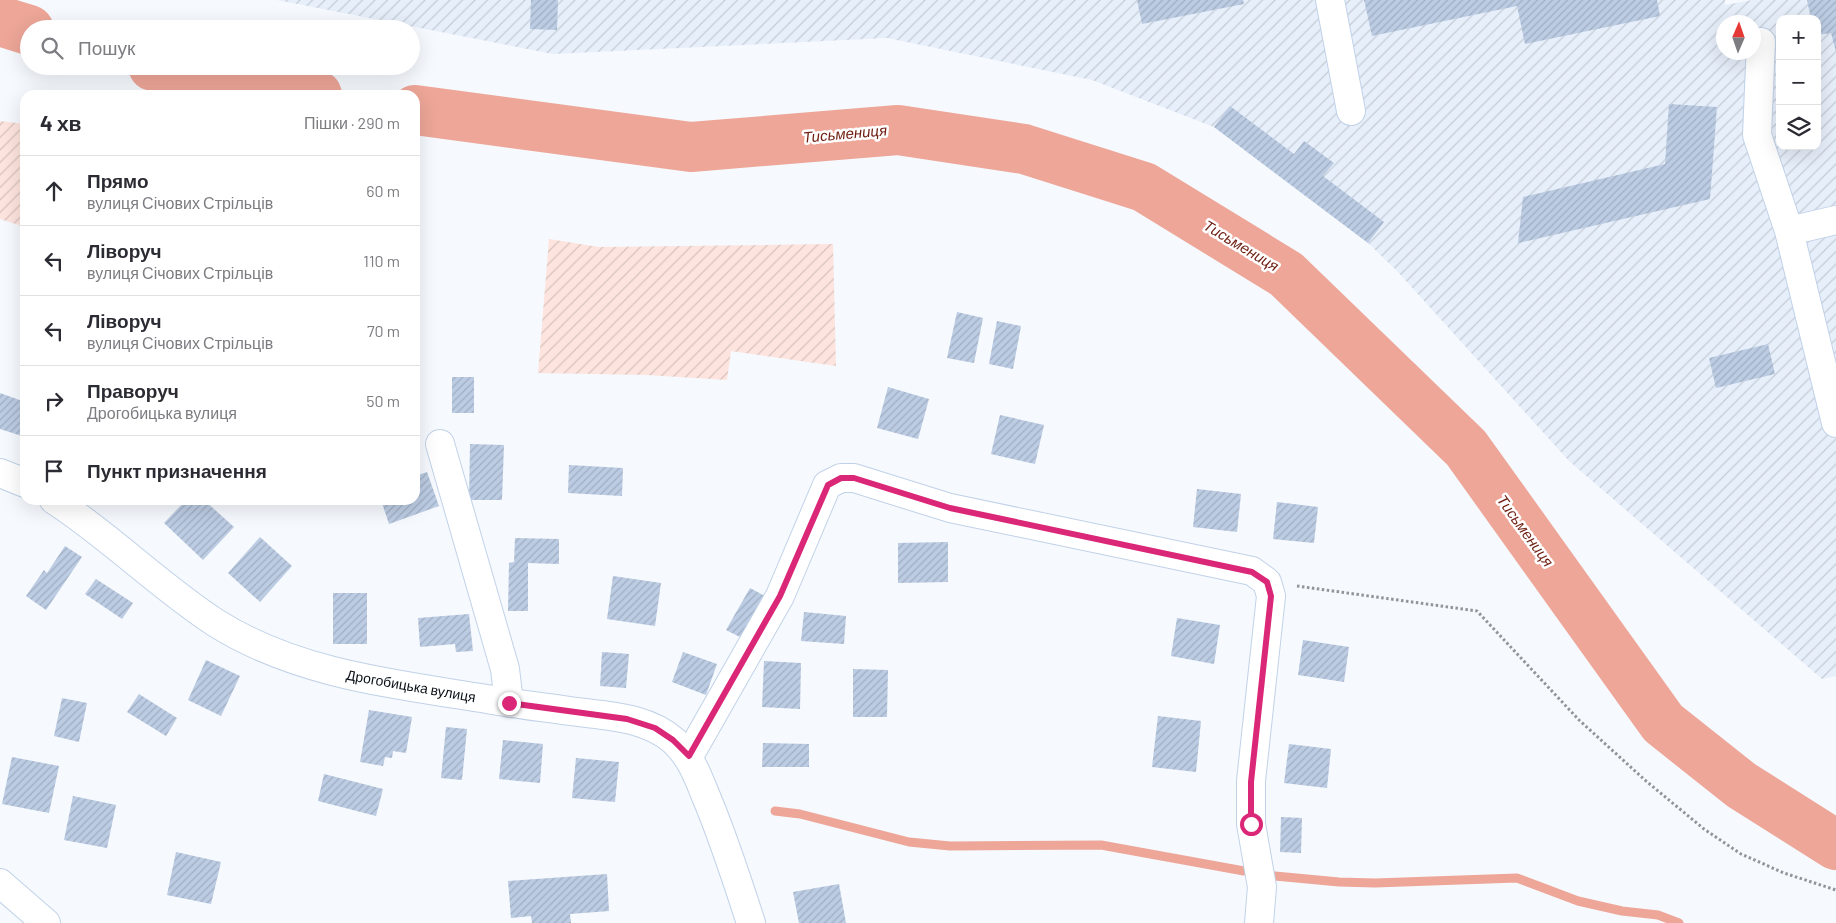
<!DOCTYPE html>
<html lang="uk">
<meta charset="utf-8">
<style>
:root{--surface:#fff;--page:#f2f2f3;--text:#2b2b33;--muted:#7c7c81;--line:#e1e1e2}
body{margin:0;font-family:Barlow,sans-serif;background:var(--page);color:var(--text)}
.controls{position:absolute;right:15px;top:15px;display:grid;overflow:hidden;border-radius:10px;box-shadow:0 5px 20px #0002}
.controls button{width:45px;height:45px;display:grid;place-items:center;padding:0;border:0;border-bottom:1px solid var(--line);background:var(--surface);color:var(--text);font:25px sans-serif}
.compass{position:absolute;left:1716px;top:15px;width:45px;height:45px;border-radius:50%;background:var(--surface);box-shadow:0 5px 20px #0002;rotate:2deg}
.stop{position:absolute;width:15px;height:15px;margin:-11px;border:4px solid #db2777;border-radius:50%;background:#fff}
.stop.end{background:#db2777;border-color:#fff;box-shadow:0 1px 5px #0008}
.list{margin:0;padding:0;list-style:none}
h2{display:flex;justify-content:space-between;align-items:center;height:65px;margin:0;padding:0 20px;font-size:21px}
h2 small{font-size:16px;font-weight:400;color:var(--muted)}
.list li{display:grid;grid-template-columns:32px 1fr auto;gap:15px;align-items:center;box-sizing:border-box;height:70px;padding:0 20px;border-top:1px solid var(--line)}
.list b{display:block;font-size:19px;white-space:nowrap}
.list p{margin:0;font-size:16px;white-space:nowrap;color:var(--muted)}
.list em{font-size:16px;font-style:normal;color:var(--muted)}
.icon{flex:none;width:28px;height:28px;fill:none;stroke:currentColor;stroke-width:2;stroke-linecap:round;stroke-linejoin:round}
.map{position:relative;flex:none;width:1836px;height:923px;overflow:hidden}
.search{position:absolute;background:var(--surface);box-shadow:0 5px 20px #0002;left:20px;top:20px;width:400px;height:55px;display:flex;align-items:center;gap:12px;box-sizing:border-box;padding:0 18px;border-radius:28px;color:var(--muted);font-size:19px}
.panel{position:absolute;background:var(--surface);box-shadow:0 5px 20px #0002;left:20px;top:90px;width:400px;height:415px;border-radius:15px}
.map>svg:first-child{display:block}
</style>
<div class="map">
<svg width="1836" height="923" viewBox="0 0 1836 923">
<defs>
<pattern id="industrial-furrows" width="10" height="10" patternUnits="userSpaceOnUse" patternTransform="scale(1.25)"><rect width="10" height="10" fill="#e7effb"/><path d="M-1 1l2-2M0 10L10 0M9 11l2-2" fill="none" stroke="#c5ccd6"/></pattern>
<pattern id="garden-furrows" width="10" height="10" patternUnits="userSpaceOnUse" patternTransform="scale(1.25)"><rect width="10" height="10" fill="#fee4de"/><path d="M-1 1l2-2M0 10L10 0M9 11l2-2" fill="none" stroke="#d8c3be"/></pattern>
<pattern id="building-hatch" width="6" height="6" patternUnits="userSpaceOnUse" patternTransform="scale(1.25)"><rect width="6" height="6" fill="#bccce3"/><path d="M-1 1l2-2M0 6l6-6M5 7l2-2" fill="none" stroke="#a0aec2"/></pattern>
</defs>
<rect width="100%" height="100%" fill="#f6f9fe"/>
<!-- industrial -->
<path fill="url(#industrial-furrows)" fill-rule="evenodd" d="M277,0h1448v5l27,-5h84v676l-14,3 -253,-218 -172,-190 -29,-28 -154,-116 -122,-47 -205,-42 -334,16zM1780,19h37v127h-37zM1724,22h30v30h-30z"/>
<!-- garden -->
<path fill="url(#garden-furrows)" d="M0,121l25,3v103l-25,-8z
M549,239l50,8 234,-3 3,122 -105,-15 -4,29 -80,-5 -109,-2z"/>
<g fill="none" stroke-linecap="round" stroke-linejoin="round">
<!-- stream -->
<path stroke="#eda698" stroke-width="9" d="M775,811l25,3 109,28 41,4 151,-1 143,26
M1275,876l64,6 36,1 142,-5 61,23 44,10 36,4 21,8"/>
<!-- river -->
<path stroke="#eda698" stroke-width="50" d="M0,21l29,9
M153,66l19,6 145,23
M415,110l276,37 207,-17 126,19 120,38 142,87 180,174 197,275 78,62 95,60"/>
</g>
<!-- building -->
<path fill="url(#building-hatch)" d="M531,0h27l-1,30 -27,-1z
M1137,0h106l1,4 -102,20z
M1364,0h293l3,16 -135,28 -8,-38 -145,30z
M1807,0h29v52l-5,-19 -14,2v-16h-6z
M1669,104l48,3 -7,92 -192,44 5,-46 142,-33z
M1230,106l64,48 10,-13 30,22 -11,13 61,46 -16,21 -154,-116z
M957,312l26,6 -9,45 -27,-5z
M997,321l24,5 -8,43 -24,-5z
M1768,344l7,30 -59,14 -7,-30z
M452,377h22v36h-22z
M888,387l41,12 -11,40 -41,-11z
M0,393l25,9v35l-25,-8z
M1000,415l44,10 -9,39 -44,-10z
M470,444l34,1 -2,55h-33z
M569,465l54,3 -1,28 -54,-3z
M427,472l12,34 -50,18 -8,-24h34v-24z
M1197,489l44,5 -4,38 -44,-5z
M186,500h18l30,27 -31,33 -39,-37z
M1277,502l41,5 -4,36 -41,-4z
M260,537l32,29 -32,36 -32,-29z
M515,538l44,1v25l-31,-1v48h-20l1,-48 5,-1z
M948,542v40l-50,1v-40z
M65,546l17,11 -36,53 -20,-14 18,-26 3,3z
M613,576l48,7 -6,43 -48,-7z
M96,579l37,24 -11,16 -37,-25z
M750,588l17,9 -23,42 -18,-9z
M333,593h34v51h-34z
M804,612l42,4 -2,28 -43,-3z
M469,614l4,37 -17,1 -1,-8 -35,3 -2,-29z
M1177,618l43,7 -6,39 -43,-8z
M1303,640l46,7 -5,35 -46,-7z
M602,652l27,2 -3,34 -26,-2z
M683,652l34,12 -11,31 -34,-13z
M206,660l34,16 -19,40 -33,-16z
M764,661l37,2 -1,46 -38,-2z
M853,669l35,1 -1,47h-34z
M139,694l38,24 -11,18 -39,-24z
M62,698l25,5 -8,39 -25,-6z
M369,710l43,7 -6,36 -13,-2 -1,7 -7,-1 -2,9 -23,-4z
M1158,716l43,5 -5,51 -44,-5z
M446,727l21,2 -5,51 -21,-2z
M503,740l40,4 -3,39 -41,-4z
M763,743l46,1v23h-47z
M1289,744l42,5 -4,39 -43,-5z
M12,757l47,9 -10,47 -47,-9z
M576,758l43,4 -4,40 -43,-4z
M324,774l59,15 -7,27 -58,-15z
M73,796l43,9 -9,43 -43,-8z
M1281,817l21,1 -1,35 -21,-1z
M176,852l45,10 -10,42 -44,-9z
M607,874l2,37 -39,3 1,9h-39l-1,-7 -20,2 -3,-37z
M839,884l7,39h-47l-6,-31z"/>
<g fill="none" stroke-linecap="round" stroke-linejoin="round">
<defs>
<path id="minor" d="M1330,0l21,111
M1761,42l-4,93 32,96 47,192
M1789,231l47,-11
M440,444l65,225 4,34
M0,473l25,10
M54,500c57,37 105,86 162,123 81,51 178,61 271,76 27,5 55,8 83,12 35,5 76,5 104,30 16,15 23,33 31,53 18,42 32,86 46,129
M689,756l91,-160 47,-111 14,-7h13l96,30 302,63 15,11 4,14 -20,185v43l11,63 -3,36
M0,883l46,40"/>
</defs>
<!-- minor casing -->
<use href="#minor" stroke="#c1d2e8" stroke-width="30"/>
<!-- path -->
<path stroke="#91949b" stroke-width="3" stroke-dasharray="2.5 2.5" stroke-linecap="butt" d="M1297,586l180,25 102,109 67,61 58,48 37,25 43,19 52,17"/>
<!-- minor -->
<use href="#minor" stroke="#fff" stroke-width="28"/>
</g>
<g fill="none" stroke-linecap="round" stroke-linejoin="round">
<!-- route -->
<path stroke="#db2777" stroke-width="6" d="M509,703l118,16 28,9 18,12 16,16 91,-160 48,-111 13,-7h13l96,30 302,64 15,10 4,14 -20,186v42"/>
</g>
<g text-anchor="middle" stroke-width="5" stroke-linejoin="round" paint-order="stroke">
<!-- street labels -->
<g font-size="14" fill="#0b1018" stroke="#fff">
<text transform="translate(411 686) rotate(10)" y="5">Дрогобицька вулиця</text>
</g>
<!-- water labels -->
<g font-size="15" font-style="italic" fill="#6e1d10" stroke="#fff">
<text transform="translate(845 134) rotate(-5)" y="5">Тисьмениця</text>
<text transform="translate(1241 246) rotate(31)" y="5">Тисьмениця</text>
<text transform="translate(1525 531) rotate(54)" y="5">Тисьмениця</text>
</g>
</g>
</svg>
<div class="controls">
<button>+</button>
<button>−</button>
<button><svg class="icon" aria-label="layers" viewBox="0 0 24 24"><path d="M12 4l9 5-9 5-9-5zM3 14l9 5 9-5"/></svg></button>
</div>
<svg class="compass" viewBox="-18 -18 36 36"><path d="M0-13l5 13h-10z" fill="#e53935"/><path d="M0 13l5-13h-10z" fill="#7c7c81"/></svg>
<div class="stop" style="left:1251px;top:824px"></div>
<div class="stop end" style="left:509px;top:703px"></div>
<div class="search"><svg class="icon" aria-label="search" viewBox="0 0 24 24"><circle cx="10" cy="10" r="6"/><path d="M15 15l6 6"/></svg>Пошук</div>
<section class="panel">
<h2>4 хв<small>Пішки · 290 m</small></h2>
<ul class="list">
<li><svg class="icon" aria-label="ahead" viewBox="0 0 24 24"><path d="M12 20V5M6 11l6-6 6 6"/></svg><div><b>Прямо</b><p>вулиця Січових Стрільців</p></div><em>60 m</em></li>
<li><svg class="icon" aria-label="left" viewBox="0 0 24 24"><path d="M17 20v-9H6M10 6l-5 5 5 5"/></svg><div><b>Ліворуч</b><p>вулиця Січових Стрільців</p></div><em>110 m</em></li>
<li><svg class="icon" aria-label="left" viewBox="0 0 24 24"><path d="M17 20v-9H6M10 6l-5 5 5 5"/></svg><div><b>Ліворуч</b><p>вулиця Січових Стрільців</p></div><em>70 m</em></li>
<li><svg class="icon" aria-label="right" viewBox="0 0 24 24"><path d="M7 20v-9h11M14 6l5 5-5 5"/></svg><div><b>Праворуч</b><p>Дрогобицька вулиця</p></div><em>50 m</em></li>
<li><svg class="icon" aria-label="arrive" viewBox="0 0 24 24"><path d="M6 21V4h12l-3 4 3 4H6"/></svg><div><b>Пункт призначення</b></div></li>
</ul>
</section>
</div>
